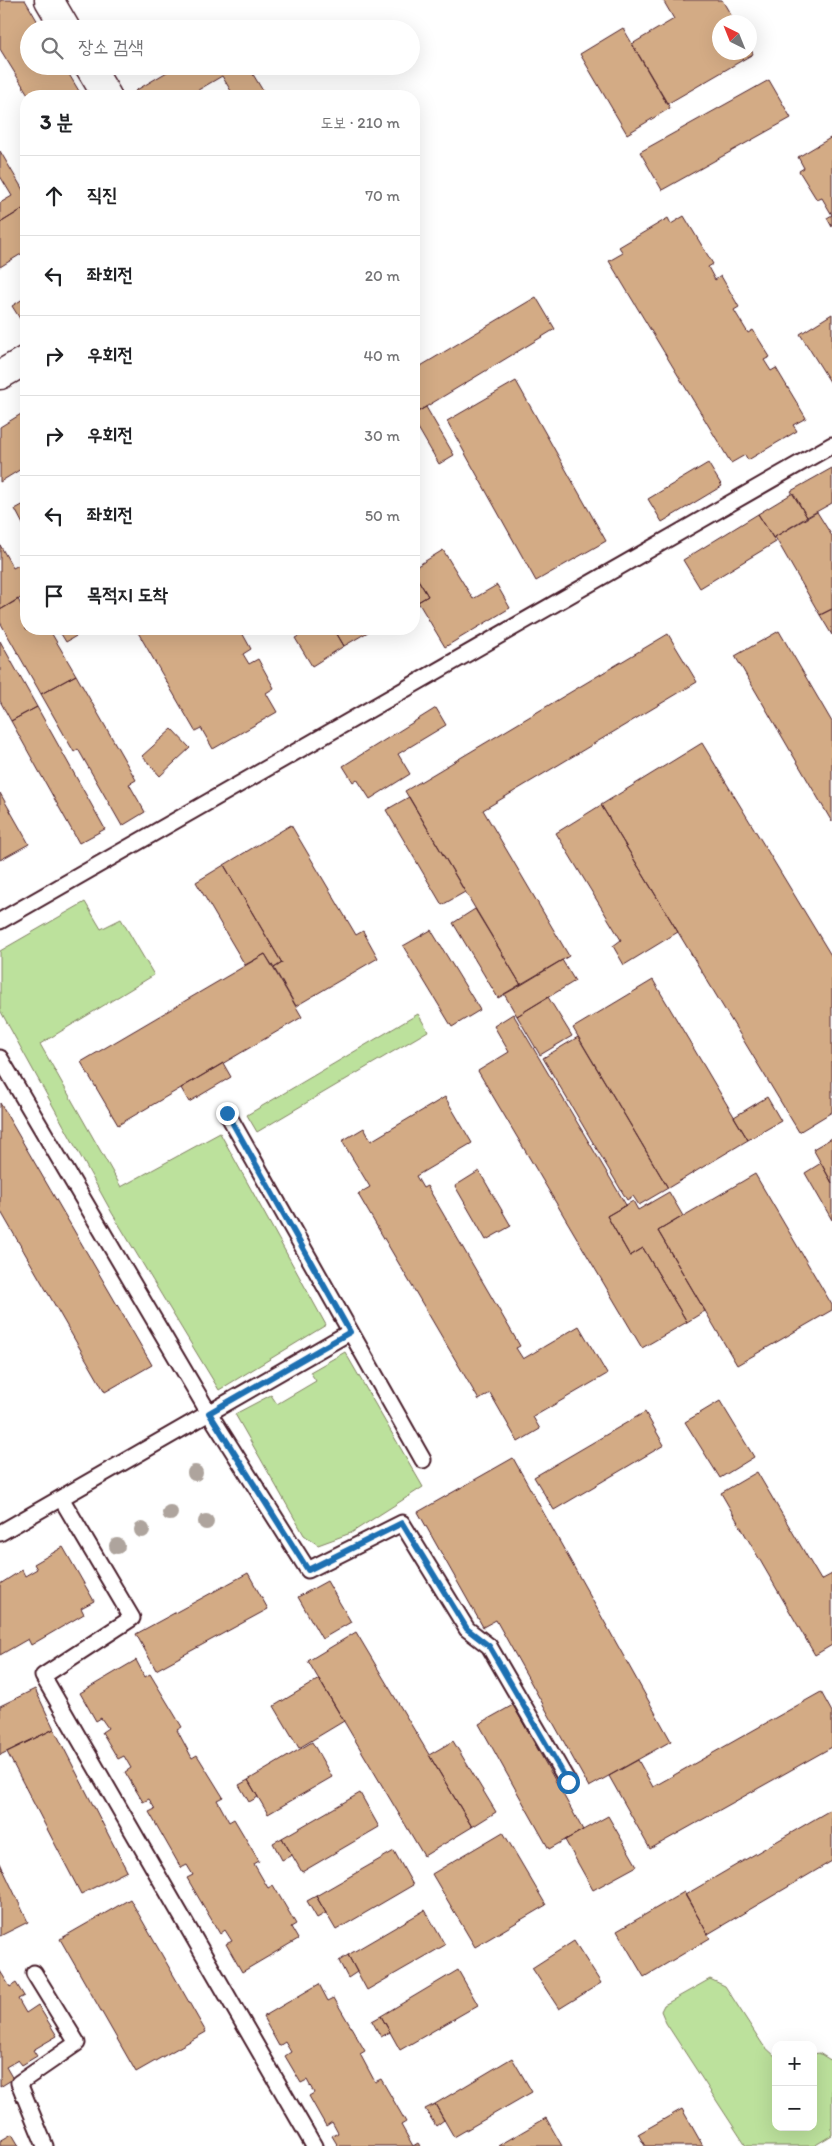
<!DOCTYPE html>
<html lang="ko">
<meta charset="utf-8">
<style>
:root{--surface:#fff;--page:#f6f6f6;--text:#202124;--muted:#757577;--line:#e0e0e0}
body{margin:0;font-family:Itim,"Poor Story",sans-serif;background:var(--page);color:var(--text)}
.controls{position:absolute;right:15px;bottom:15px;display:grid;overflow:hidden;border-radius:10px;box-shadow:0 5px 20px #0002}
.controls button{width:45px;height:45px;display:grid;place-items:center;padding:0;border:0;border-bottom:1px solid var(--line);background:var(--surface);color:var(--text);font:25px sans-serif}
.compass{position:absolute;left:712px;top:15px;width:45px;height:45px;border-radius:50%;background:var(--surface);box-shadow:0 5px 20px #0002;rotate:317deg}
.stop{position:absolute;width:15px;height:15px;margin:-11px;border:4px solid #1f6fb2;border-radius:50%;background:#fff}
.stop.end{background:#1f6fb2;border-color:#fff;box-shadow:0 1px 5px #0008}
.list{margin:0;padding:0;list-style:none}
h2{display:flex;justify-content:space-between;align-items:center;height:65px;margin:0;padding:0 20px;font-size:21px}
h2 small{font-size:16px;font-weight:400;color:var(--muted)}
.list li{display:grid;grid-template-columns:32px 1fr auto;gap:15px;align-items:center;box-sizing:border-box;height:80px;padding:0 20px;border-top:1px solid var(--line)}
.list b{display:block;font-size:19px;white-space:nowrap}
.list em{font-size:16px;font-style:normal;color:var(--muted)}
.icon{flex:none;width:28px;height:28px;fill:none;stroke:currentColor;stroke-width:2;stroke-linecap:round;stroke-linejoin:round}
.map{position:relative;flex:none;width:832px;height:2146px;overflow:hidden}
.search{position:absolute;background:var(--surface);box-shadow:0 5px 20px #0002;left:20px;top:20px;width:400px;height:55px;display:flex;align-items:center;gap:12px;box-sizing:border-box;padding:0 18px;border-radius:28px;color:var(--muted);font-size:19px}
.panel{position:absolute;background:var(--surface);box-shadow:0 5px 20px #0002;left:20px;top:90px;width:400px;height:545px;border-radius:20px}
.map>svg:first-child{display:block}
</style>
<div class="map">
<svg width="832" height="2146" viewBox="0 0 832 2146">
<rect width="100%" height="100%" fill="#fff"/>
<filter id="ink" filterUnits="userSpaceOnUse"><feTurbulence type="fractalNoise" baseFrequency=".02" numOctaves="2"/><feDisplacementMap in="SourceGraphic" scale="10" xChannelSelector="R" yChannelSelector="G"/><feConvolveMatrix kernelMatrix="1 2 1 2 8 2 1 2 1" color-interpolation-filters="sRGB"/></filter>
<g filter="url(#ink)">
<!-- green -->
<path fill="#bce19c" stroke="#838064" d="M85,902l16,27 20,-10 33,56 -114,69 81,143 99,-54 106,192 -107,65 -107,-177 -112,-203v-59z
M418,1014l10,17 -171,101 -10,-17z
M345,1352l78,135 -72,46 -33,12 -14,-10 -69,-121 36,-19 6,9 39,-23 -6,-9z
M710,1979l15,7 38,59 13,12v70h37v-73l6,-1 13,8v74l-18,11h-68l-80,-123 -5,-12 3,-6z"/>
<!-- building -->
<path fill="#d3ab85" stroke="#4a1f2b" d="M0,0h25l17,29h-13v37h35l18,30h-53l-29,-47z
M663,0h59l13,22h-15v30h30v-5l3,7 -86,50 -35,-60 42,-25z
M623,28l47,80 -43,26 -47,-80z
M177,66h71l18,30h-32l-12,-20 -34,20h-50l-3,-5z
M769,80l22,38 -129,72 -22,-38z
M832,137v90l-5,-9 5,-3 -10,-17 -5,2 -18,-29 5,-3 -6,-11z
M0,151l26,44v12l-26,16v-20l12,-7 -12,-20z
M26,207v44l-26,16v-44z
M684,216l29,48 -5,3 7,13 6,-4 18,31 -5,3 14,23 5,-3 17,27 -6,3 7,11 5,-3 30,50 -13,7 4,6 -49,29 -3,-5 -14,8 -122,-202 14,-8 -4,-6 49,-29 3,6z
M26,297v23l-4,2 -10,-16z
M536,297l19,32 -141,85v-44z
M832,314v71l-32,-51z
M516,381l90,160 -70,40 -89,-160z
M426,407l28,48 -15,9 -25,-43v-7z
M26,411v55l-26,16v-55z
M708,463l14,23 -60,36 -14,-23z
M832,468v35l-25,14 -16,-26z
M793,493l14,24 -34,21 -15,-24z
M26,503v27l-11,-21z
M817,512l15,24v73l-12,6 -45,-78z
M758,514l18,28 -76,46 -17,-28z
M0,545l13,23 10,-5 3,6v26l-26,15z
M443,550l30,49 24,-14 13,23 -65,39 -27,-45 10,-6 -14,-23v-5z
M414,573l14,23 -14,8z
M18,599l5,10 3,-2v22h23l27,46 -35,19 -41,-72v-12z
M832,609v26l-12,-20z
M58,629h30l-22,13z
M136,629h104l11,20 -8,5 6,10 9,-5 16,29 -8,5 11,19 -64,37 -12,-21 -6,3z
M311,629h23l10,17 -32,20 -17,-28z
M334,629h39l-29,17z
M779,631l53,91v100l-97,-166z
M668,634l29,48 -214,128 86,146 -48,29 -116,-194z
M0,641l37,66 -26,14 -11,-20z
M76,675l60,105 -7,4 16,28 -23,14 -44,-77 -4,3 -33,-58z
M37,707l68,122 -26,14 -68,-122z
M436,708l10,17 -48,29 12,20 -40,25 -13,-20 -4,3 -10,-16z
M172,729l18,19 -30,28 -18,-20z
M702,743l130,214v155l-33,20 -198,-327z
M0,793l29,51 -29,16z
M409,797l56,95 -23,13 -56,-95z
M601,805l77,127 -54,33 -11,-19 8,-6 -65,-107z
M291,825l65,110 7,-4 15,27 -82,48 -22,-38 8,-5 -58,-98z
M224,865l58,98 -8,5 -9,-14 -20,11 -49,-83z
M475,909l46,76 -23,13 -45,-75z
M431,930l49,80 -28,17 -49,-81z
M265,954l37,63 -184,108 -37,-63z
M562,960l13,21 -58,35 -13,-22z
M653,980l95,160 -80,48 -95,-160z
M548,997l24,39 -32,19 -23,-39z
M513,1014l113,191 -19,11 23,40 13,-8 44,74 -45,26 -164,-277 31,-19 -15,-26z
M578,1037l90,151 -29,17 -6,-9 -6,4 -84,-142z
M223,1063l8,14 -42,25 -8,-14z
M445,1097l27,46 -56,33 7,12 4,-2 93,160 -4,2 7,11 56,-33 28,48 -74,43 7,12 -22,13 -28,-49 -11,7 -121,-206 12,-7 -28,-46 22,-13 7,13z
M767,1097l14,24 -33,19 -14,-23z
M0,1103l152,262 -47,27 -105,-182z
M832,1138v45l-19,-34z
M821,1163l11,20v37l-27,-47z
M479,1171l32,55 -25,14 -31,-54z
M755,1174l77,131v5l-95,55 -79,-134z
M669,1192l14,24 -25,15 47,80 -18,11 -44,-74 -13,8 -23,-40 26,-15 5,9z
M720,1401l34,56 -34,21 -35,-56z
M645,1412l19,33 -110,65 -20,-33z
M513,1458l158,283 -82,46 -93,-167 -13,7 -65,-115z
M757,1472l64,108 11,-6v71l-17,10 -94,-162z
M63,1547l31,54 -13,7 3,6 -53,31 -3,-6 -28,16v-71l22,-14 3,6 12,-7 -3,-5z
M248,1573l20,36 -112,61 -20,-36z
M327,1581l24,41 -29,17 -24,-42z
M356,1632l116,195 -48,29 -116,-195z
M136,1660l9,17 5,-3 32,53 -5,3 15,28 5,-3 26,42 -6,3 12,22 5,-3 25,42 -5,3 14,24 5,-3 23,39 -5,3 7,12 -56,33 -16,-28 6,-3 -7,-11 -5,4 -33,-56 6,-3 -6,-10 -6,3 -32,-56 6,-3 -6,-10 -6,3 -18,-30 6,-4 -7,-12 -6,3 -16,-27 6,-4 -7,-10 -5,3 -16,-28z
M319,1679l25,42 -45,27 -25,-42z
M35,1689l19,40 -54,26v-49z
M821,1692l11,20v35l-182,102 -41,-73 29,-16 15,27z
M513,1705l70,125 -34,19 -70,-125z
M54,1729l73,142 -46,23 -74,-142z
M453,1741l43,71 -24,15 -43,-72z
M312,1742l20,35 -64,37 -20,-34z
M248,1780l10,17 -9,5 -10,-17z
M360,1793l19,34 -77,45 -20,-34z
M832,1809v52l-124,73 -23,-39z
M608,1816l29,50 -44,24 -28,-50z
M503,1832l43,73 -71,42 -43,-73z
M282,1838l10,17 -10,5 -9,-17z
M394,1851l19,34 -77,45 -20,-34z
M0,1863l28,59 -28,14z
M684,1892l26,46 -66,39 -27,-46z
M316,1896l10,17 -9,5 -10,-17z
M130,1899l76,133 -70,40 -76,-133z
M425,1910l20,35 -78,45 -19,-35z
M574,1941l27,42 -42,26 -27,-41z
M348,1955l9,17 -9,6 -9,-17z
M458,1970l20,35 -78,45 -19,-34z
M0,1971l10,16 6,-4 8,13 -6,3 8,14 12,-8 19,31 -24,14 4,6 -15,9 -4,-5 -12,7 7,12 -13,8z
M319,1984l9,17 6,-3 31,53 -5,3 15,28 6,-3 25,43 -5,3 12,21 5,-3 2,3h-82l-6,-10 6,-3 -6,-11 -6,4 -17,-30 5,-3 -7,-13 -6,3 -16,-27 6,-4 -6,-10 -6,4 -16,-29z
M381,2016l9,16 -9,5 -9,-16z
M512,2058l20,34 -78,45 -19,-33z
M435,2104l9,16 -8,6 -11,-17z
M682,2109l21,37h-58l-7,-12z
M546,2118l16,28h-64z
M12,2134l7,12h-19v-5z"/>
<g fill="none" stroke-linecap="round" stroke-linejoin="round">
<defs>
<path id="lane" d="M0,921l832,-476
M0,1058l209,355 -209,120
M227,1113l196,347
M350,1332l-141,81 99,157 94,-47 65,106 22,17 79,136
M61,1498l71,120 -89,58 271,470
M34,1973l43,70 -58,40 26,63"/>
<path id="street" d="M49,0l17,29
M89,66l18,30
M0,375l26,-15"/>
</defs>
<!-- lane casing -->
<use href="#lane" stroke="#4a1f2b" stroke-width="19"/>
<!-- street casing -->
<use href="#street" stroke="#4a1f2b" stroke-width="31"/>
<!-- lane -->
<use href="#lane" stroke="#fff" stroke-width="15"/>
<!-- street -->
<use href="#street" stroke="#fff" stroke-width="28"/>
</g>
<!-- trees -->
<g fill="#aea49d">
<circle cx="195" cy="1473" r="8"/>
<circle cx="170" cy="1513" r="8"/>
<circle cx="206" cy="1522" r="8"/>
<circle cx="142" cy="1530" r="8"/>
<circle cx="117" cy="1546" r="8"/>
</g>
</g>
<g fill="none" stroke-linecap="round" stroke-linejoin="round" filter="url(#ink)">
<!-- route -->
<path stroke="#1f6fb2" stroke-width="6" d="M227,1113l123,219 -141,81 99,157 94,-47 65,106 22,17 79,136"/>
</g>
</svg>
<div class="controls">
<button>+</button>
<button>−</button>
</div>
<svg class="compass" viewBox="-18 -18 36 36"><path d="M0-13l5 13h-10z" fill="#e53935"/><path d="M0 13l5-13h-10z" fill="#757577"/></svg>
<div class="stop" style="left:568px;top:1782px"></div>
<div class="stop end" style="left:227px;top:1113px"></div>
<div class="search"><svg class="icon" aria-label="search" viewBox="0 0 24 24"><circle cx="10" cy="10" r="6"/><path d="M15 15l6 6"/></svg>장소 검색</div>
<section class="panel">
<h2>3 분<small>도보 · 210 m</small></h2>
<ul class="list">
<li><svg class="icon" aria-label="ahead" viewBox="0 0 24 24"><path d="M12 20V5M6 11l6-6 6 6"/></svg><div><b>직진</b></div><em>70 m</em></li>
<li><svg class="icon" aria-label="left" viewBox="0 0 24 24"><path d="M17 20v-9H6M10 6l-5 5 5 5"/></svg><div><b>좌회전</b></div><em>20 m</em></li>
<li><svg class="icon" aria-label="right" viewBox="0 0 24 24"><path d="M7 20v-9h11M14 6l5 5-5 5"/></svg><div><b>우회전</b></div><em>40 m</em></li>
<li><svg class="icon" aria-label="right" viewBox="0 0 24 24"><path d="M7 20v-9h11M14 6l5 5-5 5"/></svg><div><b>우회전</b></div><em>30 m</em></li>
<li><svg class="icon" aria-label="left" viewBox="0 0 24 24"><path d="M17 20v-9H6M10 6l-5 5 5 5"/></svg><div><b>좌회전</b></div><em>50 m</em></li>
<li><svg class="icon" aria-label="arrive" viewBox="0 0 24 24"><path d="M6 21V4h12l-3 4 3 4H6"/></svg><div><b>목적지 도착</b></div></li>
</ul>
</section>
</div>
